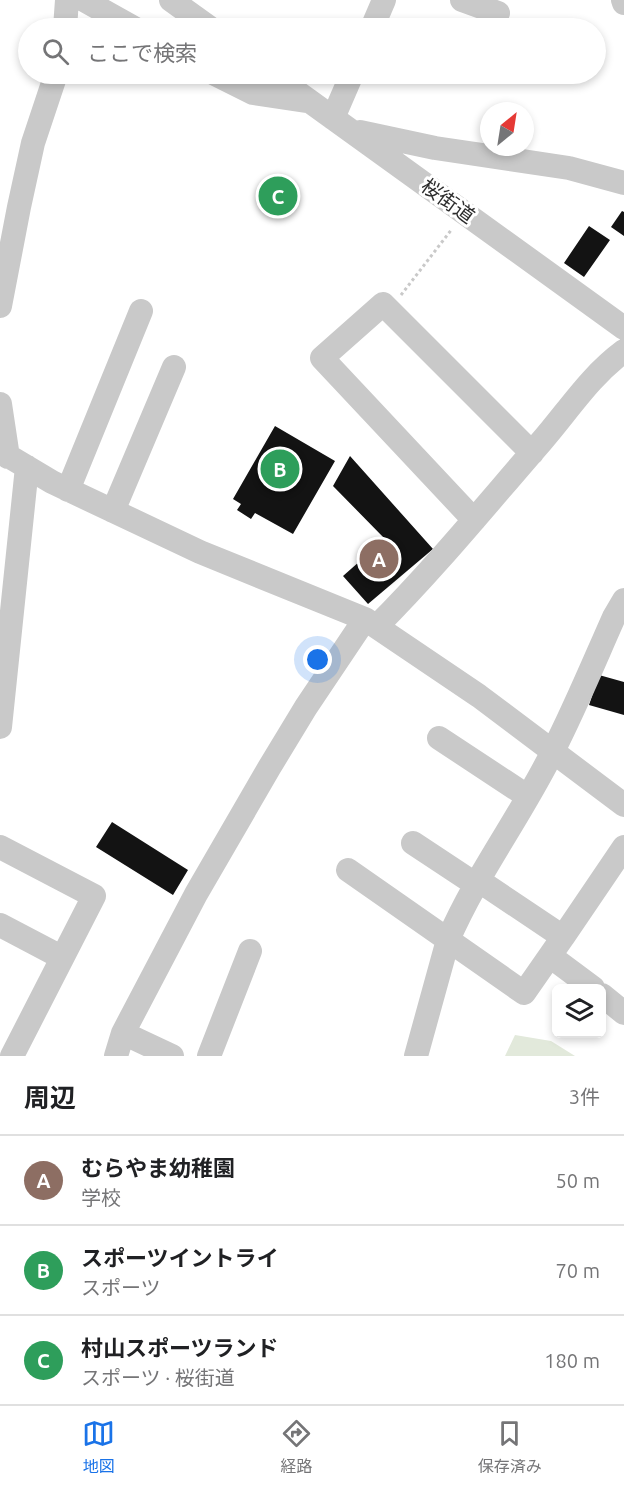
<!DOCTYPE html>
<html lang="ja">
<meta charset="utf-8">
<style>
:root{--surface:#fff;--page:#f2f2f2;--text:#202124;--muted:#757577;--line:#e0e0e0;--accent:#1a73e8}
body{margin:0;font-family:Ubuntu,"Noto Sans JP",sans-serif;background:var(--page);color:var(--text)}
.controls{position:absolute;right:18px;bottom:18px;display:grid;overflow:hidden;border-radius:9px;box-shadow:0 3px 9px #0003}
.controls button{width:54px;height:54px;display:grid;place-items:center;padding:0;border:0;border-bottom:2px solid var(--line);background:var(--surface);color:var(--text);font:30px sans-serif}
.compass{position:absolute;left:480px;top:102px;width:54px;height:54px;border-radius:50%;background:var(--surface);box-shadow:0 3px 9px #0003;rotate:30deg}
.you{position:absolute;left:318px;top:660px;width:21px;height:21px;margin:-15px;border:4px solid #fff;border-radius:50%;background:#1a73e8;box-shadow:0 0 0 9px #1a73e833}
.badge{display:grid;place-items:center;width:39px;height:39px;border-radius:50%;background:var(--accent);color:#fff;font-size:20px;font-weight:700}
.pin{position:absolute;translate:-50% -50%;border:3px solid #fff;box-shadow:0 2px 6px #0006}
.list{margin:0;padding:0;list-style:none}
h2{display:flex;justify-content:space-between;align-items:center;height:78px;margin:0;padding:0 24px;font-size:26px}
h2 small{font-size:20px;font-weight:400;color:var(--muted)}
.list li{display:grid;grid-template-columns:39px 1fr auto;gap:18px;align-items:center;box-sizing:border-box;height:90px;padding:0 24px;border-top:2px solid var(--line)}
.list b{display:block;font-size:22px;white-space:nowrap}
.list p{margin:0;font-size:20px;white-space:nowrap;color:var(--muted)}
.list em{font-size:20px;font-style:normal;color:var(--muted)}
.icon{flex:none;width:33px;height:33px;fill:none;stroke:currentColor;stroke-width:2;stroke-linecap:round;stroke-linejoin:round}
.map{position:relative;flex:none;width:624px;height:1056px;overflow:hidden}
.search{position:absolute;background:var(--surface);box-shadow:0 3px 9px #0003;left:18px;right:18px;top:18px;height:66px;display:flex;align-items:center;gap:15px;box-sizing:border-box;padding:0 21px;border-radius:33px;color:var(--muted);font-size:22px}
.sheet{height:348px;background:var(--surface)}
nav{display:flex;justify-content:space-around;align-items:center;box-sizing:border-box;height:84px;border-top:2px solid var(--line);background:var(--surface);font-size:16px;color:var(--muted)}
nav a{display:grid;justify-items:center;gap:3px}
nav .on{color:var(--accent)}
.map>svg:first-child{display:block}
</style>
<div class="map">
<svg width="624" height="1056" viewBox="0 0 624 1056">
<rect width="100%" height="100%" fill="#fff"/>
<!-- green -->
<path fill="#e2e9db" d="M515,1035l36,6 24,15h-70z"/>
<!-- building -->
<path fill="#131313" d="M622,211l2,1v24l-13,-9z
M589,226l21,14 -26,37 -20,-14z
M275,426l60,35 -42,73 -38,-21 -4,6 -14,-9 4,-6 -8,-5z
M350,456l83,93 -65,55 -25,-28 42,-37 -52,-53z
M599,675l25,7v33l-35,-10z
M112,822l76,48 -15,25 -77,-48z"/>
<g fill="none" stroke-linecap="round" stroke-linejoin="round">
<!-- path -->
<path stroke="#c9c9c9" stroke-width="3" stroke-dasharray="3 3" stroke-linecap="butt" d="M401,295l51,-66"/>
<!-- minor -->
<path stroke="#c9c9c9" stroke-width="24" d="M84,0l50,28
M171,0l39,28
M462,0l36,13
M623,0l1,3
M65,28l2,-28
M372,28l12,-28
M215,74l38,19 53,8
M272,74l352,254
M333,118l19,-44
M360,132l75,16 134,20 55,15
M0,306l19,-99 14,-64 23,-69
M0,404l8,53
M0,451l52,31 148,70 165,67 114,77 145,109
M68,490l73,-179
M113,511l61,-144
M474,520l-152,-162 61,-54 149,149
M377,626c58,-58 110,-122 164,-184 27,-31 49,-66 83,-91
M0,727l27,-260
M439,738l88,58
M413,843l62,41
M0,847l94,49 -82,160
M348,870l176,123 39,-56 -85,-57
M0,925l61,32
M563,937l61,-90
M550,956l43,32
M602,995l22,18
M123,1033l49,23
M116,1056l7,-23 73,-139 73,-126 37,-61 59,-88
M209,1056l41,-105
M416,1056l32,-116c29,-67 73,-124 105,-189 22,-43 41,-89 61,-134l10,-17"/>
</g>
<g text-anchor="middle" stroke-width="6" stroke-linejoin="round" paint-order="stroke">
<!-- street labels -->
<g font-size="20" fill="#2c2c2c" stroke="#fff">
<text transform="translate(448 201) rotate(36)" y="7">桜街道</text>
</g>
</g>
</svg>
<div class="controls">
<button><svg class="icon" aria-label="layers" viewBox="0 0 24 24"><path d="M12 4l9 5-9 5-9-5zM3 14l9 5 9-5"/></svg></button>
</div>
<svg class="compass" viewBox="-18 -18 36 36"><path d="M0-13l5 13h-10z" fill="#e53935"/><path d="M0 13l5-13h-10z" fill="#757577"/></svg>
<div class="you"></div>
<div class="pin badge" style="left:379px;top:559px;background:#8d6e63">A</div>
<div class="pin badge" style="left:280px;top:469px;background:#2e9e5b">B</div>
<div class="pin badge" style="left:278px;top:196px;background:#2e9e5b">C</div>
<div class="search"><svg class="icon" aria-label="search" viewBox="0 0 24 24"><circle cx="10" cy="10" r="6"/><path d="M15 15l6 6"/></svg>ここで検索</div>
</div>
<section class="sheet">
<h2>周辺<small>3件</small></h2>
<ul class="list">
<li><span class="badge" style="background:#8d6e63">A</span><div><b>むらやま幼稚園</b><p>学校</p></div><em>50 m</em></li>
<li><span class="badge" style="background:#2e9e5b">B</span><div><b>スポーツイントライ</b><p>スポーツ</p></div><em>70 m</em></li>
<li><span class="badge" style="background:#2e9e5b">C</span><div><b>村山スポーツランド</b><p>スポーツ · 桜街道</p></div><em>180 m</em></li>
</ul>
</section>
<nav>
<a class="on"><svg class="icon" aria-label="map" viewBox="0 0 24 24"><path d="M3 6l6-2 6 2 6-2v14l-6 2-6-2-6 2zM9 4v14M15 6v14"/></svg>地図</a>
<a><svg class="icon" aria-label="directions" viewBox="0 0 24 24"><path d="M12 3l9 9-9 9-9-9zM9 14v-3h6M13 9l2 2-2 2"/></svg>経路</a>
<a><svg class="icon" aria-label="saved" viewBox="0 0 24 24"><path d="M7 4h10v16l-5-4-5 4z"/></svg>保存済み</a>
</nav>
